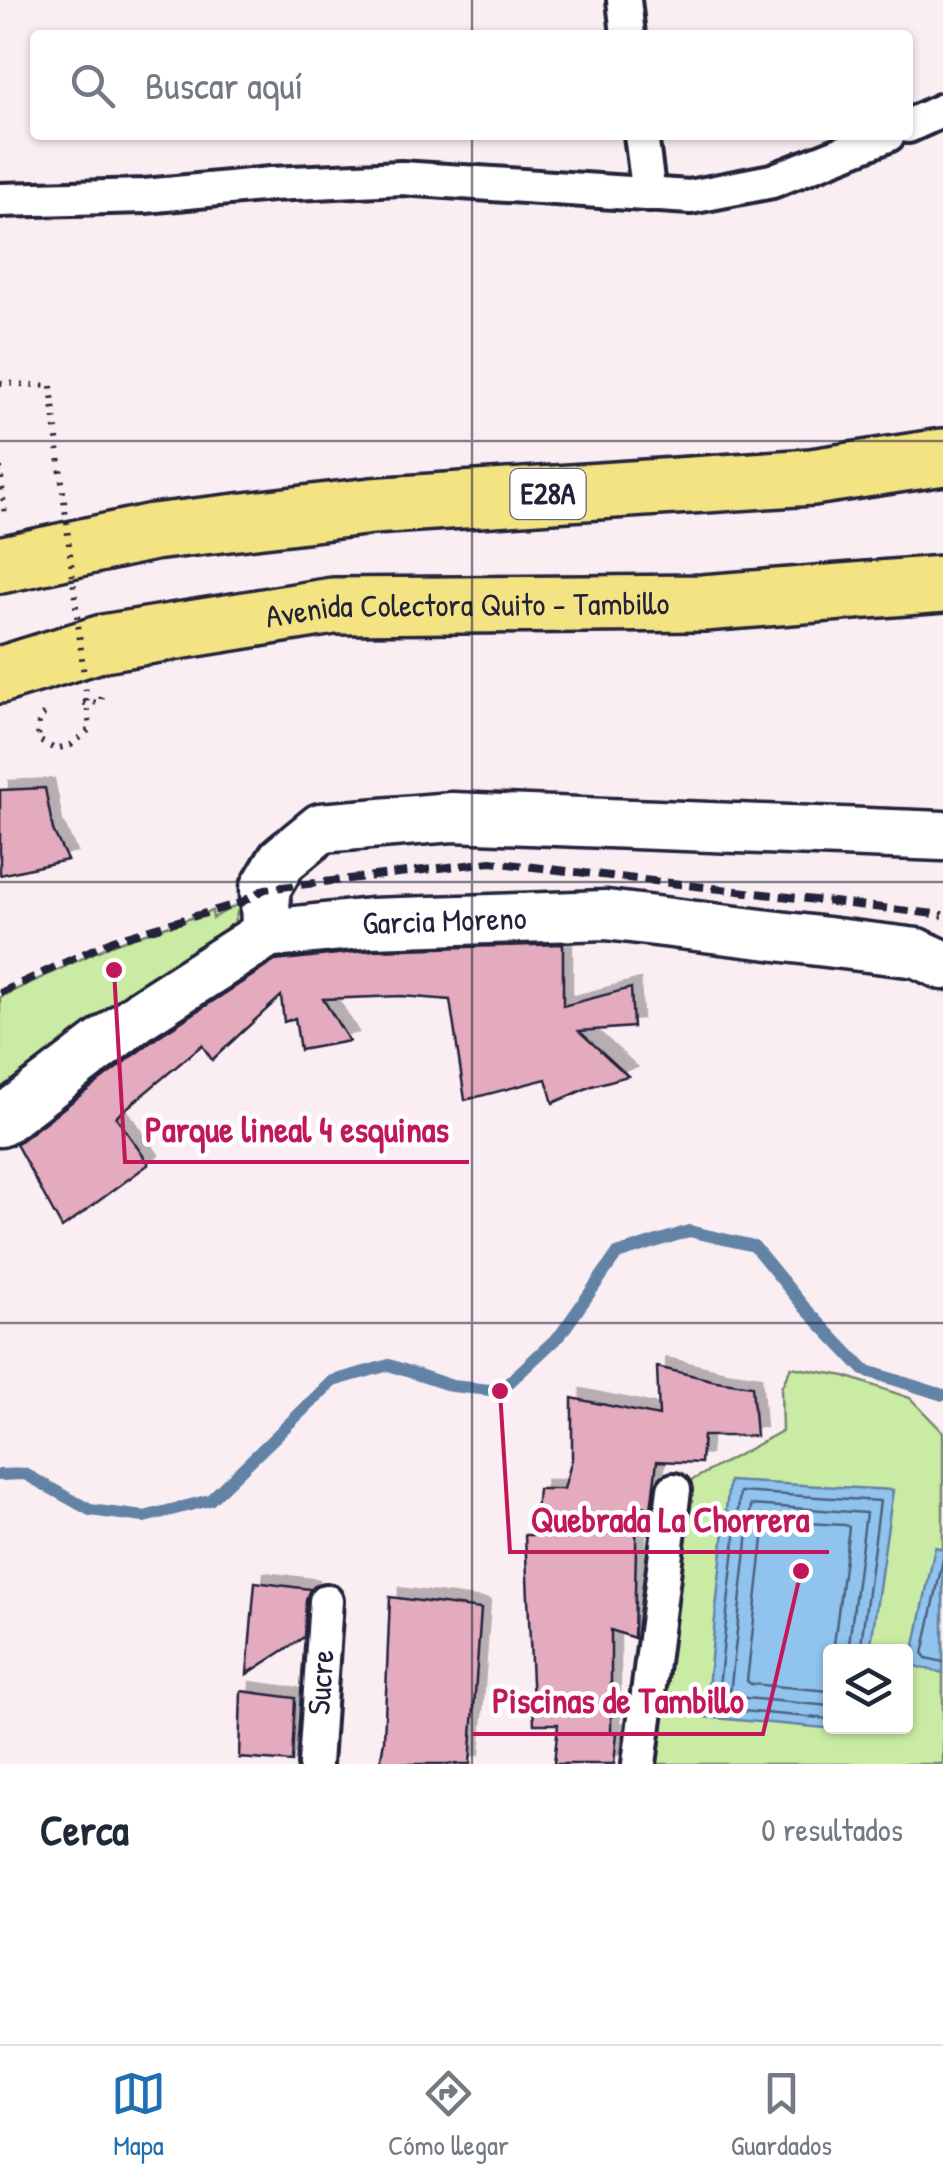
<!DOCTYPE html>
<html lang="es">
<meta charset="utf-8">
<style>
:root{--surface:#fff;--page:#f2f2f3;--text:#1f2937;--muted:#747a83;--line:#e0e1e3;--accent:#1f6fb2}
body{margin:0;font-family:"Patrick Hand",sans-serif;background:var(--page);color:var(--text)}
.controls{position:absolute;right:30px;bottom:30px;display:grid;overflow:hidden;border-radius:10px;box-shadow:0 2px 8px #0004}
.controls button{width:90px;height:90px;display:grid;place-items:center;padding:0;border:0;border-bottom:2px solid var(--line);background:var(--surface);color:var(--text);font:50px sans-serif}
.list{margin:0;padding:0;list-style:none}
h2{display:flex;justify-content:space-between;align-items:center;height:130px;margin:0;padding:0 40px;font-size:42px}
h2 small{font-size:32px;font-weight:400;color:var(--muted)}
.icon{flex:none;width:55px;height:55px;fill:none;stroke:currentColor;stroke-width:2;stroke-linecap:round;stroke-linejoin:round}
.map{position:relative;flex:none;width:943px;height:1764px;overflow:hidden}
.search{position:absolute;background:var(--surface);box-shadow:0 2px 8px #0004;left:30px;right:30px;top:30px;height:110px;display:flex;align-items:center;gap:25px;box-sizing:border-box;padding:0 35px;border-radius:10px;color:var(--muted);font-size:38px}
.sheet{height:280px;background:var(--surface)}
nav{display:flex;justify-content:space-around;align-items:center;box-sizing:border-box;height:140px;border-top:2px solid var(--line);background:var(--surface);font-size:28px;color:var(--muted)}
nav a{display:grid;justify-items:center;gap:5px}
nav .on{color:var(--accent)}
.map>svg:first-child{display:block}
</style>
<div class="map">
<svg width="943" height="1764" viewBox="0 0 943 1764">
<defs>
<filter id="shadow"><feDropShadow dx="9" dy="-9" stdDeviation="0" flood-color="#0004"/></filter>
</defs>
<rect width="100%" height="100%" fill="#faeef2"/>
<filter id="ink" filterUnits="userSpaceOnUse"><feTurbulence type="fractalNoise" baseFrequency=".01" numOctaves="2"/><feDisplacementMap in="SourceGraphic" scale="20" xChannelSelector="R" yChannelSelector="G"/><feConvolveMatrix kernelMatrix="1 2 1 2 8 2 1 2 1" color-interpolation-filters="sRGB"/></filter>
<g filter="url(#ink)">
<!-- green -->
<path fill="#c9eba3" stroke="#76866f" stroke-width="2.5" fill-rule="evenodd" d="M240,903l-8,27 -134,87 -98,72v-92l113,-53 99,-33 1,7z
M791,1367l54,9 65,22 33,34v332h-304l35,-274 108,-59 -1,-43zM830,1652h76v74h-76z"/>
<!-- water -->
<path fill="#90c3ed" stroke="#6483a6" stroke-width="2.5" d="M729,1481l164,9 -23,161 -40,1v74l29,1 -1,4 -153,-14z
M935,1547l8,2v124l-32,-8z"/>
<g fill="none" stroke-linecap="round" stroke-linejoin="round">
<!-- shore -->
<path stroke="#4e6282" stroke-width="2.5" d="M943,1559l-20,95 3,4 17,4
M830,1691l-79,-7 -4,-3 18,-160 80,4 4,2 -16,125
M830,1706l-95,-9 -5,-3 21,-189 115,8 -18,139
M830,1719l-109,-10 -4,-3 23,-214 140,9 -20,151"/>
<!-- stream -->
<path stroke="#6483a6" stroke-width="12" d="M0,1475l25,-1 65,36 54,7 66,-17 123,-119 56,-16 63,21 48,5 61,-57 56,-80 72,-23 65,15 51,62 59,62 79,25"/>
</g>
<!-- building -->
<path fill="#e4abbe" stroke="#22223b" stroke-width="2.5" filter="url(#shadow)" d="M45,788l8,42 14,30 -67,15v-85z
M563,944v62l68,-18 2,39 -54,4 49,45 -36,10 -39,17 -7,-24 -81,21 -15,-100 -49,-4 -78,3 26,42 -49,9 -5,-32 -11,4 -3,-26 -69,64 -10,-15 -86,72 33,47 -87,64 -46,-84 143,-108 116,-75 98,-11z
M657,1367l59,14 36,5 4,50h-53l-2,27 -44,-2 -6,48 -14,-5 -3,134 -23,-8v102l6,1 -3,31h-60l4,-40h-24l-9,-189h9l4,-46h26l8,-30v-61l87,18z
M255,1582l55,7 -4,11 -2,37 -57,37z
M390,1597l91,12 -11,155h-90l4,-23z
M241,1691l54,7 -3,64 -53,-4z"/>
<g fill="none" stroke-linecap="round" stroke-linejoin="round">
<defs>
<g id="street">
<path d="M624,0l4,35"/>
<path d="M908,126l35,-16"/>
<path d="M641,135l8,60"/>
<path d="M0,200l145,-4 126,-12 130,-6 289,19 82,-16 116,-46"/>
<path id="s1" d="M315,1764l11,-163"/>
<path d="M639,1764l35,-274"/>
</g>
<g id="secondary">
<path d="M266,934l-1,-45 17,-29 39,-32 131,-11 491,19"/>
<path id="s2" d="M0,1122l143,-109 123,-79 105,-11 235,-8 311,38 26,12"/>
</g>
<g id="highway">
<path d="M0,565l153,-33 219,-26 440,-29 131,-20"/>
<path id="s3" d="M0,675l103,-32 230,-37 370,-3 240,-19"/>
</g>
</defs>
<!-- street casing -->
<use href="#street" stroke="#22223b" stroke-width="40"/>
<!-- secondary casing -->
<use href="#secondary" stroke="#22223b" stroke-width="55"/>
<!-- highway casing -->
<use href="#highway" stroke="#22223b" stroke-width="62"/>
<!-- path -->
<path stroke="#22223b" stroke-width="6" stroke-dasharray="2.5 8" stroke-linecap="butt" d="M0,383l51,3
M0,467l5,49
M83,703l18,-1 1,-9
M44,714l-5,5 -1,21 17,9 16,-4 19,-16"/>
<!-- street -->
<use href="#street" stroke="#fff" stroke-width="32"/>
<!-- secondary -->
<use href="#secondary" stroke="#fff" stroke-width="48"/>
<!-- highway -->
<use href="#highway" stroke="#f4e382" stroke-width="55"/>
<!-- rail -->
<path stroke="#22223b" stroke-width="8" stroke-dasharray="15 8" stroke-linecap="butt" d="M0,993l113,-53 127,-37 25,-14 226,-27 452,53"/>
<!-- path-bridge -->
<path stroke="#22223b" stroke-width="6" stroke-dasharray="2.5 8" stroke-linecap="butt" d="M51,386l39,343"/>
</g>
</g>
<!-- grid -->
<path fill="none" stroke="#22223b" stroke-width="2.5" stroke-opacity="0.55" d="M472,0v35M472,135v1629M0,441h943M0,882h943M0,1323h943"/>
<g text-anchor="middle" stroke-width="9" stroke-linejoin="round" paint-order="stroke">
<!-- shield labels -->
<rect fill="#fff" stroke="#646476" stroke-width="2.5" x="510.5" y="469" width="75" height="50" rx="8"/>
<g font-size="30" font-weight="bold" fill="#22223b">
<text x="548" y="504">E28A</text>
</g>
<!-- street labels -->
<g font-size="32" fill="#22223b" stroke="#fff">
<text dy="11" stroke="none"><textPath href="#s3" startOffset="475">Avenida Colectora Quito - Tambillo</textPath></text>
<text dy="11" stroke="none"><textPath href="#s2" startOffset="505">Garcia Moreno</textPath></text>
<text dy="11" stroke="none"><textPath href="#s1" startOffset="82">Sucre</textPath></text>
</g>
</g>
<!-- callouts -->
<path fill="none" stroke="#c2185b" stroke-width="4" d="M114 970L125 1162H469M500 1391L510 1552H829M801 1571L763 1734H472"/>
<g fill="#c2185b" stroke="#fff" stroke-width="4">
<circle cx="114" cy="970" r="10"/>
<circle cx="500" cy="1391" r="10"/>
<circle cx="801" cy="1571" r="10"/>
</g>
<g font-size="35" text-anchor="middle" font-weight="bold" fill="#c2185b" stroke="#fff" stroke-width="9" stroke-linejoin="round" paint-order="stroke">
<text x="297" y="1142">Parque lineal 4 esquinas</text>
<text x="670" y="1532">Quebrada La Chorrera</text>
<text x="618" y="1713">Piscinas de Tambillo</text>
</g>
</svg>
<div class="controls">
<button><svg class="icon" aria-label="layers" viewBox="0 0 24 24"><path d="M12 4l9 5-9 5-9-5zM3 14l9 5 9-5"/></svg></button>
</div>
<div class="search"><svg class="icon" aria-label="search" viewBox="0 0 24 24"><circle cx="10" cy="10" r="6"/><path d="M15 15l6 6"/></svg>Buscar aquí</div>
</div>
<section class="sheet">
<h2>Cerca<small>0 resultados</small></h2>
<ul class="list">
</ul>
</section>
<nav>
<a class="on"><svg class="icon" aria-label="map" viewBox="0 0 24 24"><path d="M3 6l6-2 6 2 6-2v14l-6 2-6-2-6 2zM9 4v14M15 6v14"/></svg>Mapa</a>
<a><svg class="icon" aria-label="directions" viewBox="0 0 24 24"><path d="M12 3l9 9-9 9-9-9zM9 14v-3h6M13 9l2 2-2 2"/></svg>Cómo llegar</a>
<a><svg class="icon" aria-label="saved" viewBox="0 0 24 24"><path d="M7 4h10v16l-5-4-5 4z"/></svg>Guardados</a>
</nav>
